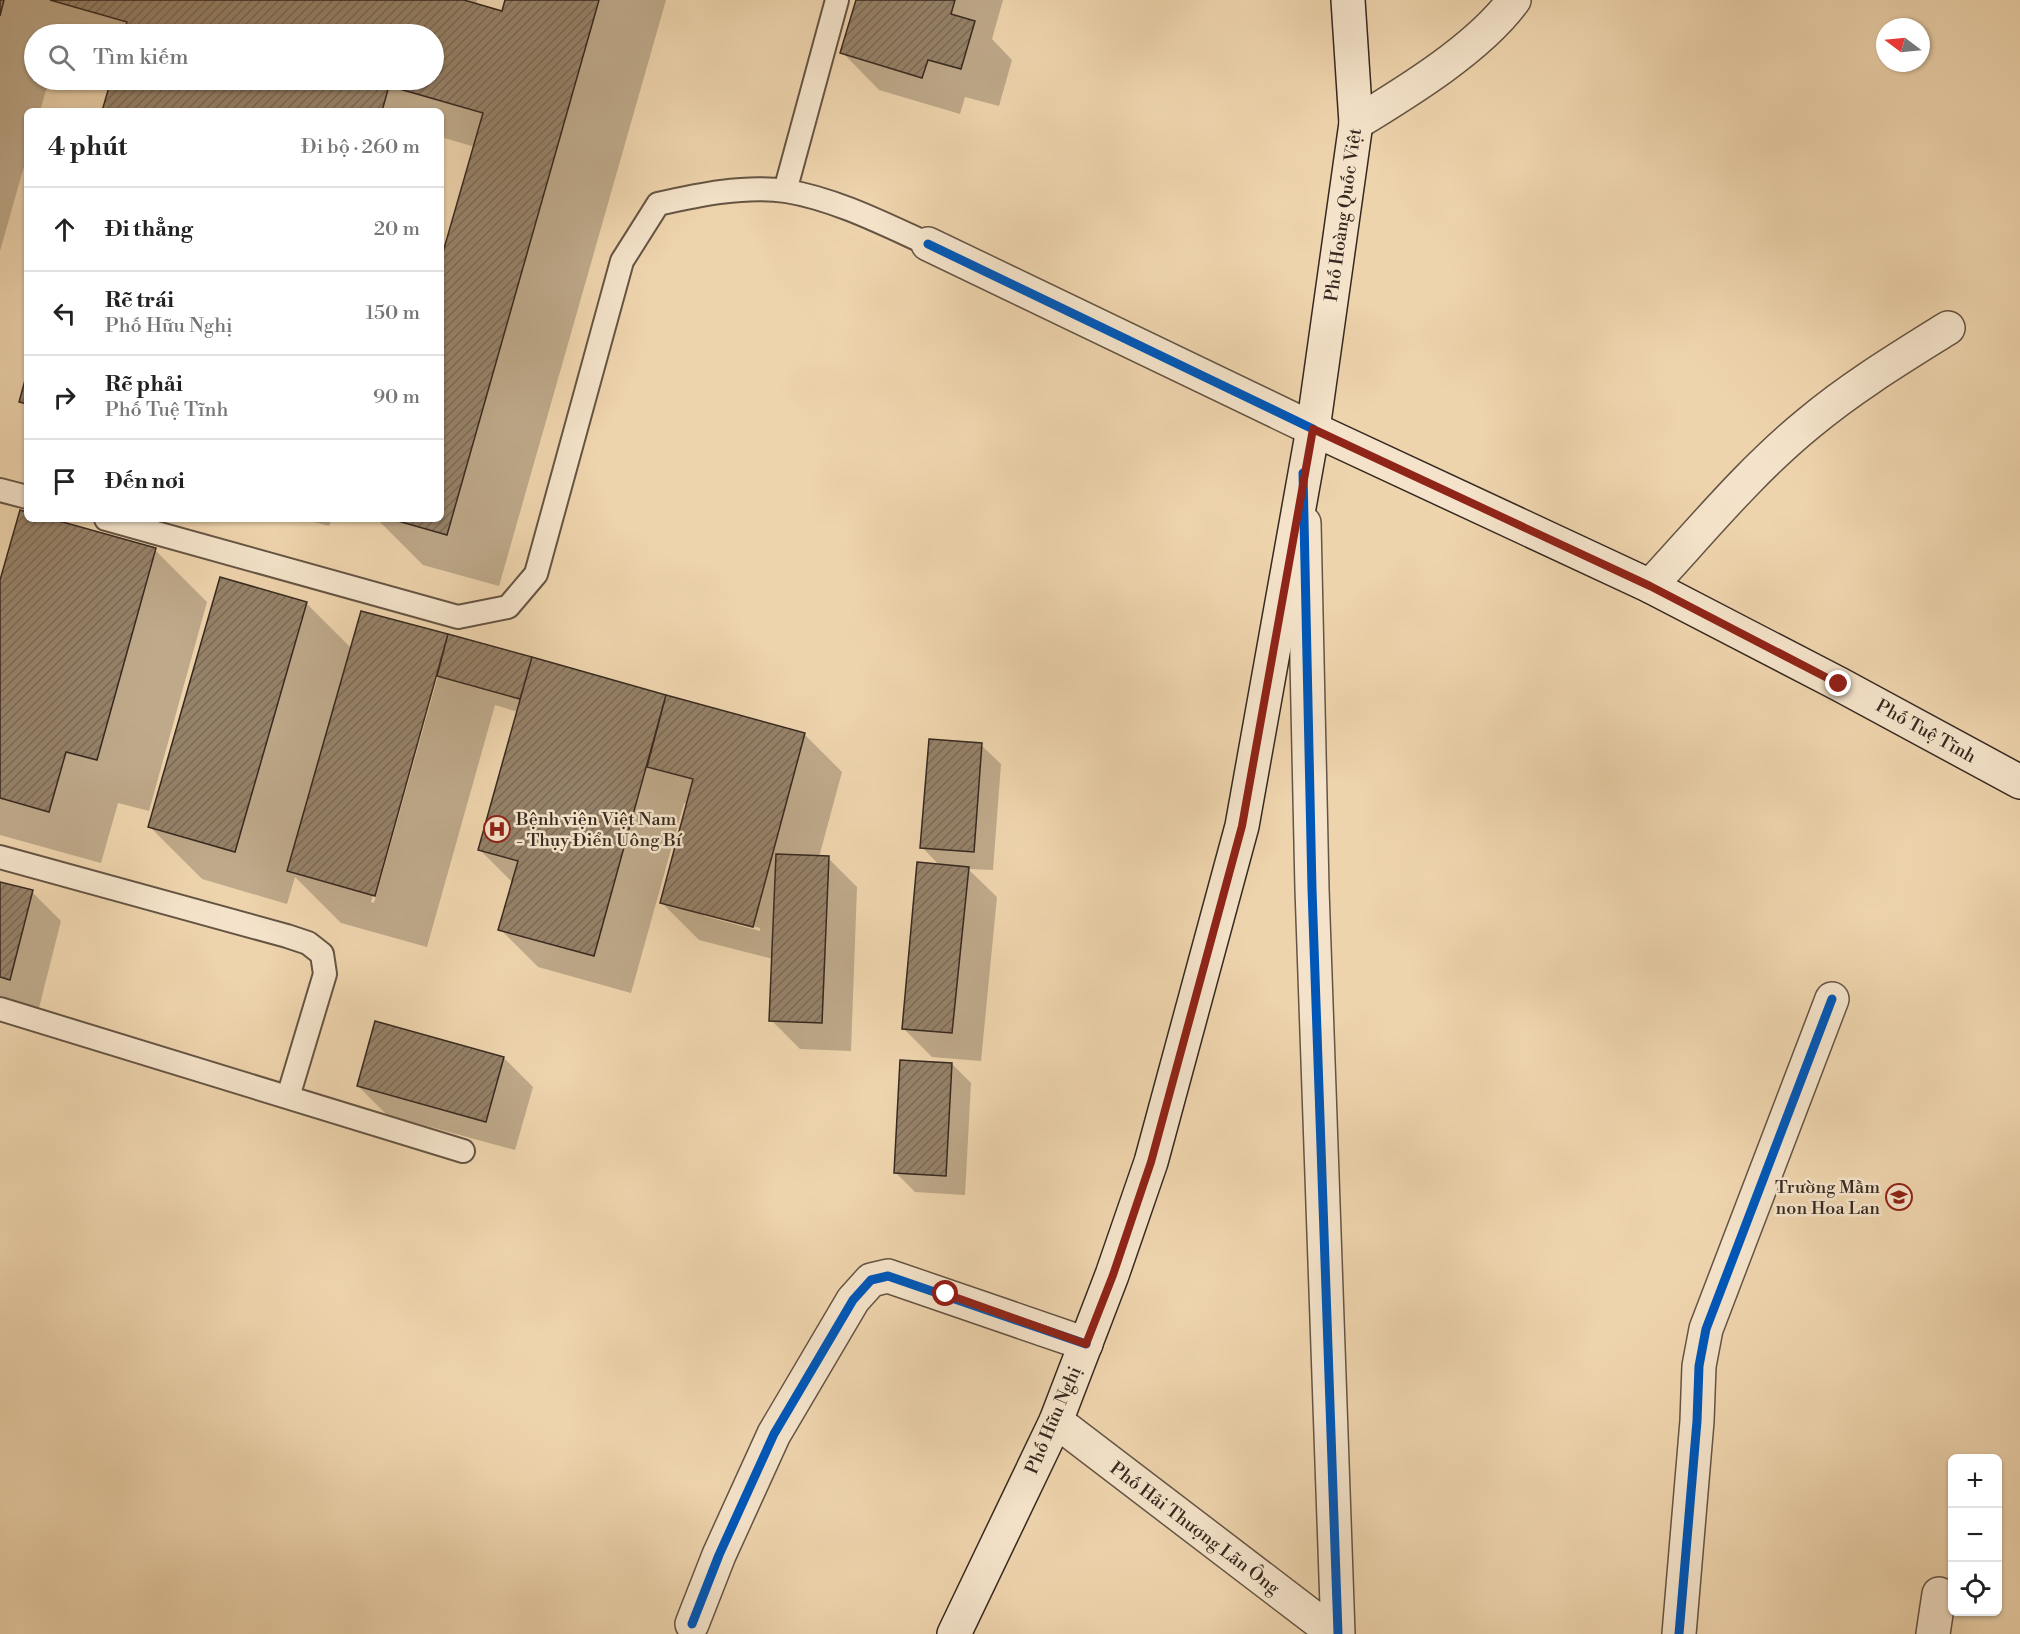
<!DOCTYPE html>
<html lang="vi">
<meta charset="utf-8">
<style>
:root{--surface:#fff;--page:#f2f2f2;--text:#222;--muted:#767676;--line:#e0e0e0}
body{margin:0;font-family:"Libre Bodoni",serif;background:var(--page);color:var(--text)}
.controls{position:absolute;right:18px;bottom:18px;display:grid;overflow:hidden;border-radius:9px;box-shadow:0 2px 4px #0004}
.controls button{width:54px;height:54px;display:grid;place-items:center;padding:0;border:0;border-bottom:2px solid var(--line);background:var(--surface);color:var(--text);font:30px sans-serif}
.compass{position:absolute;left:1876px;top:18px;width:54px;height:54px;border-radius:50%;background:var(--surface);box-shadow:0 2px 4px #0004;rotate:286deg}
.stop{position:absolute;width:18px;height:18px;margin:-14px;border:4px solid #8f2418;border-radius:50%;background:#fff}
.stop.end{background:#8f2418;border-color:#fff;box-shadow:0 2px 6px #0008}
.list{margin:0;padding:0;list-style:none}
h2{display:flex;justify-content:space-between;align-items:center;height:78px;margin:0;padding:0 24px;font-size:26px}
h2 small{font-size:20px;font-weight:400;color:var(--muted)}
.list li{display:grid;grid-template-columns:39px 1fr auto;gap:18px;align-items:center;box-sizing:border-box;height:84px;padding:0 24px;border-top:2px solid var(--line)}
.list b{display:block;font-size:22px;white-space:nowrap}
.list p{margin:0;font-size:20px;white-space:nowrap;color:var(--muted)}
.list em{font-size:20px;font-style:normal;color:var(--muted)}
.icon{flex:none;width:33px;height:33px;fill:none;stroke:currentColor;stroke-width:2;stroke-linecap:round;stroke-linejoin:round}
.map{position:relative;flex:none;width:2020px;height:1634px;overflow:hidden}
.search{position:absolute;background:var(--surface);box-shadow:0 2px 4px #0004;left:24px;top:24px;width:420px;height:66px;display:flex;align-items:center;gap:15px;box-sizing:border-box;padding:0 21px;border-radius:33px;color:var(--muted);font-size:22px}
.panel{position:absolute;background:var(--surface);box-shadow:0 2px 4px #0004;left:24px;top:108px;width:420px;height:414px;border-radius:9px}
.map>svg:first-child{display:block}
</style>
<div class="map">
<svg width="2020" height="1634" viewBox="0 0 2020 1634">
<defs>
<pattern id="building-hatch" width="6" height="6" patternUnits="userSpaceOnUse" patternTransform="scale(1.5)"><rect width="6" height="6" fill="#968269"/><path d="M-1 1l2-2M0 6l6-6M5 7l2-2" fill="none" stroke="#7b6a56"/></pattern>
</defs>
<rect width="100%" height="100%" fill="#eed4ad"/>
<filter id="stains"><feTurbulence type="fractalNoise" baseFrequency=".00333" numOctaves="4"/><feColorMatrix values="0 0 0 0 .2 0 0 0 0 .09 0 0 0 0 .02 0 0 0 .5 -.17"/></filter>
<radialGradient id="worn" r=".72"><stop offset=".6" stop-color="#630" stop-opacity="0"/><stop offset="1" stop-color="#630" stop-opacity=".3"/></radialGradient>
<!-- shadow -->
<path fill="#0003" fill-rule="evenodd" d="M0,0h477l-1,5 27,8 4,-13h159l-167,586 -76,-21 -46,-46h64v-254l34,-118 -34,-10v-26h-338l9,-31h322v-46h-400v46h15l-9,31h-13v45l-27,95z
M857,0h146l-11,39 20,21 -13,46 -34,-9 -5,17 -81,-24 -37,-38z
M27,514v5h19l109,31 52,52 -58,209 -31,-8 -17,60 -101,-28v-250z
M303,519h29l-3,7z
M306,603l46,46 10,-37 442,122 38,38 -23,85 9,1 29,29 -6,164 -51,-2 -29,-29 2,-61 -74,-19 -38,-38 27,-98 -4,-1 -53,190 -93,-26 -38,-38 13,-46 -34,-34 39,-137 -23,-7 -68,242 -86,-24 -46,-46 -8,27 -85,-25 -52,-52zM437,669h3l-66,234 -3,-1zM704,913l56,15v3l-56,-15z
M981,745l20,19 -8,106 -25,-1 29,28 -16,164 -49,-4 -29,-29 37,-162 -18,-19z
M0,883l32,9 29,29 -22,87 -39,-10z
M504,1058l29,29 -18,63 -128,-35 -29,-29z
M952,1064l19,19 -6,112 -50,-3 -19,-19z"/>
<!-- building -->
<path fill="url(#building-hatch)" stroke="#372920" stroke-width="1.5" d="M0,0h4l-4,16z
M50,0h414l38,11 3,-11h94l-152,535 -56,-16h50v-260l42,-146 -94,-27 -7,25h-280l9,-31h323v-46h-311l4,-12z
M856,0h99l-4,14 24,7 -14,48 -33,-9 -6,18 -82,-25z
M27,373v31l-8,-2z
M20,510l7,2v7h25l104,29 -59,212 -31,-8 -17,60 -49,-14v-218z
M220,577l87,25 -72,250 -87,-25z
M361,611l87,23 -73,262 -88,-25z
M448,634l84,23 -12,42 -83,-23z
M532,657l134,38 -72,261 -96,-26 20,-69 -40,-11z
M666,695l139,38 -52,194 -93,-24 33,-124 -46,-12z
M929,739l53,4 -8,109 -54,-4z
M776,854l53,2 -7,167 -53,-2z
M917,862l52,5 -17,166 -50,-4z
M0,882l33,8 -23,90 -10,-3z
M375,1021l129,36 -18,65 -129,-36z
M900,1060l52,3 -6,113 -52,-3z"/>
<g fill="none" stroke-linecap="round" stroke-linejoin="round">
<defs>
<path id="lane" d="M785,191l52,-191
M0,490l27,7
M106,519l352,98 50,-10 28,-33 86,-313 36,-57c40,-9 86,-19 128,-13 49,8 98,33 142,53
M0,857l287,79 21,7 14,11 3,20 -37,123
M0,1009l463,142"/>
<path id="street" d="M1356,123c51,-31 123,-75 158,-123
M928,244l385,185
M1304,523l8,366 26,745
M1650,586c51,-55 100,-115 159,-163 43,-36 91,-65 139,-95
M1056,1421l279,213
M692,1624l27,-69 55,-121 79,-134 18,-20 17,-4 198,68
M1679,1634l18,-213 2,-55 7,-37 126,-330
M1933,1634l6,-40"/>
<path id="secondary" d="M1313,429l337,157 189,98 181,98
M954,1634l102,-213 56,-146 39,-113 91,-336 71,-397 43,-306 -8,-123"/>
</defs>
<!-- lane casing -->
<use href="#lane" stroke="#655443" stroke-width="26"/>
<!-- street casing -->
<use href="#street" stroke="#655443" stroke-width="36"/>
<!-- secondary casing -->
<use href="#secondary" stroke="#372920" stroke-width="36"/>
<!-- lane -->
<use href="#lane" stroke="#f4e3ca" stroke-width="22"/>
<!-- street -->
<use href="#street" stroke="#f4e3ca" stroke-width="33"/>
<!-- secondary -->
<use href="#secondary" stroke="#f4e3ca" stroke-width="33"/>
<defs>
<path id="cycleway" d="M928,244l385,185
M1303,473l9,416 26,745
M692,1624l27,-69 55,-121 79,-134 18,-20 17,-4 198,68
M1679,1634l18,-213 2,-55 7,-37 126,-330"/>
</defs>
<!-- cycleway casing -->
<use href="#cycleway" stroke="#f4e3ca" stroke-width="13"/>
<!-- cycleway -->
<use href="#cycleway" stroke="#0057b8" stroke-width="9"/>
</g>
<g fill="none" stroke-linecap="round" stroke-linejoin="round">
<!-- route -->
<path stroke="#8f2418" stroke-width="8" d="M946,1294l140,50 27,-69 38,-113 91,-336 71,-397 337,157 189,98"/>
</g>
<!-- icons -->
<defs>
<symbol id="hospital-ring" viewBox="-11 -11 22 22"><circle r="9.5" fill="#f4e3ca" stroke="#8f2418" stroke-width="1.5"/><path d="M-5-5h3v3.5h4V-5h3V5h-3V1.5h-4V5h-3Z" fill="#8f2418"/></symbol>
<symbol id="school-ring" viewBox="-11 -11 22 22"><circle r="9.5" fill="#f4e3ca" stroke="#8f2418" stroke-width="1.5"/><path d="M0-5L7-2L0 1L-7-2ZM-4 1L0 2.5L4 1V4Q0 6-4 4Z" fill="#8f2418"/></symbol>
</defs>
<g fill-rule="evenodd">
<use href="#hospital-ring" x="482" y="814" width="30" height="30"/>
<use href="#school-ring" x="1884" y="1182" width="30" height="30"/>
</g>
<g text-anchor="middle" stroke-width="5" stroke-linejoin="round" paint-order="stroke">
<!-- street labels -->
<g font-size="18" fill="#372920" stroke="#f4e3ca">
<text transform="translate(1343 215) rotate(-82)" y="6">Phố Hoàng Quốc Việt</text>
<text transform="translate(1926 731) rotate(29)" y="6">Phố Tuệ Tĩnh</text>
<text transform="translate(1053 1420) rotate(-67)" y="6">Phố Hữu Nghị</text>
<text transform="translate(1195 1528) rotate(37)" y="6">Phố Hải Thượng Lãn Ông</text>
</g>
<!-- poi labels -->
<g font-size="18" fill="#372920" stroke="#f4e3ca" text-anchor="start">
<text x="516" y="825">Bệnh viện Việt Nam<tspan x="516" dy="21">- Thụy Điển Uông Bí</tspan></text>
<text x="1880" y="1193" text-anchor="end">Trường Mầm<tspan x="1880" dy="21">non Hoa Lan</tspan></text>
</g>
</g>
<rect width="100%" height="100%" filter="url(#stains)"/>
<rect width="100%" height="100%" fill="url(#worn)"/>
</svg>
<div class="controls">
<button>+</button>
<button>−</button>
<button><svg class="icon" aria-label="locate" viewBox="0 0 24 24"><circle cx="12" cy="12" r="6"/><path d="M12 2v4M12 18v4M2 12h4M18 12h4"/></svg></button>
</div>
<svg class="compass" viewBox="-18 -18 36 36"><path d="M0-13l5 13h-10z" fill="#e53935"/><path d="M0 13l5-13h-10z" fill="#767676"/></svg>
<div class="stop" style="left:946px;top:1294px"></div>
<div class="stop end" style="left:1839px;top:684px"></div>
<div class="search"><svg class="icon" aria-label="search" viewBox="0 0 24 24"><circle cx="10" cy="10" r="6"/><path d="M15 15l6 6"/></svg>Tìm kiếm</div>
<section class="panel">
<h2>4 phút<small>Đi bộ · 260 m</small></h2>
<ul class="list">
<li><svg class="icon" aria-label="ahead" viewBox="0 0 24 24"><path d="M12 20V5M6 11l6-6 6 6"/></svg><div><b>Đi thẳng</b></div><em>20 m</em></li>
<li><svg class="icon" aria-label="left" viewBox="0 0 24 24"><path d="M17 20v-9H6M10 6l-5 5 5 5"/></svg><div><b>Rẽ trái</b><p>Phố Hữu Nghị</p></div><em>150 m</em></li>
<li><svg class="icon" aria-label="right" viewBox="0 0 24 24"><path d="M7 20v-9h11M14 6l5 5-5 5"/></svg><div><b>Rẽ phải</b><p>Phố Tuệ Tĩnh</p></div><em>90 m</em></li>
<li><svg class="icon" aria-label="arrive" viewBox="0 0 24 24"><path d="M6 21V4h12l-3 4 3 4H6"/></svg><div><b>Đến nơi</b></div></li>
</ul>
</section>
</div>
